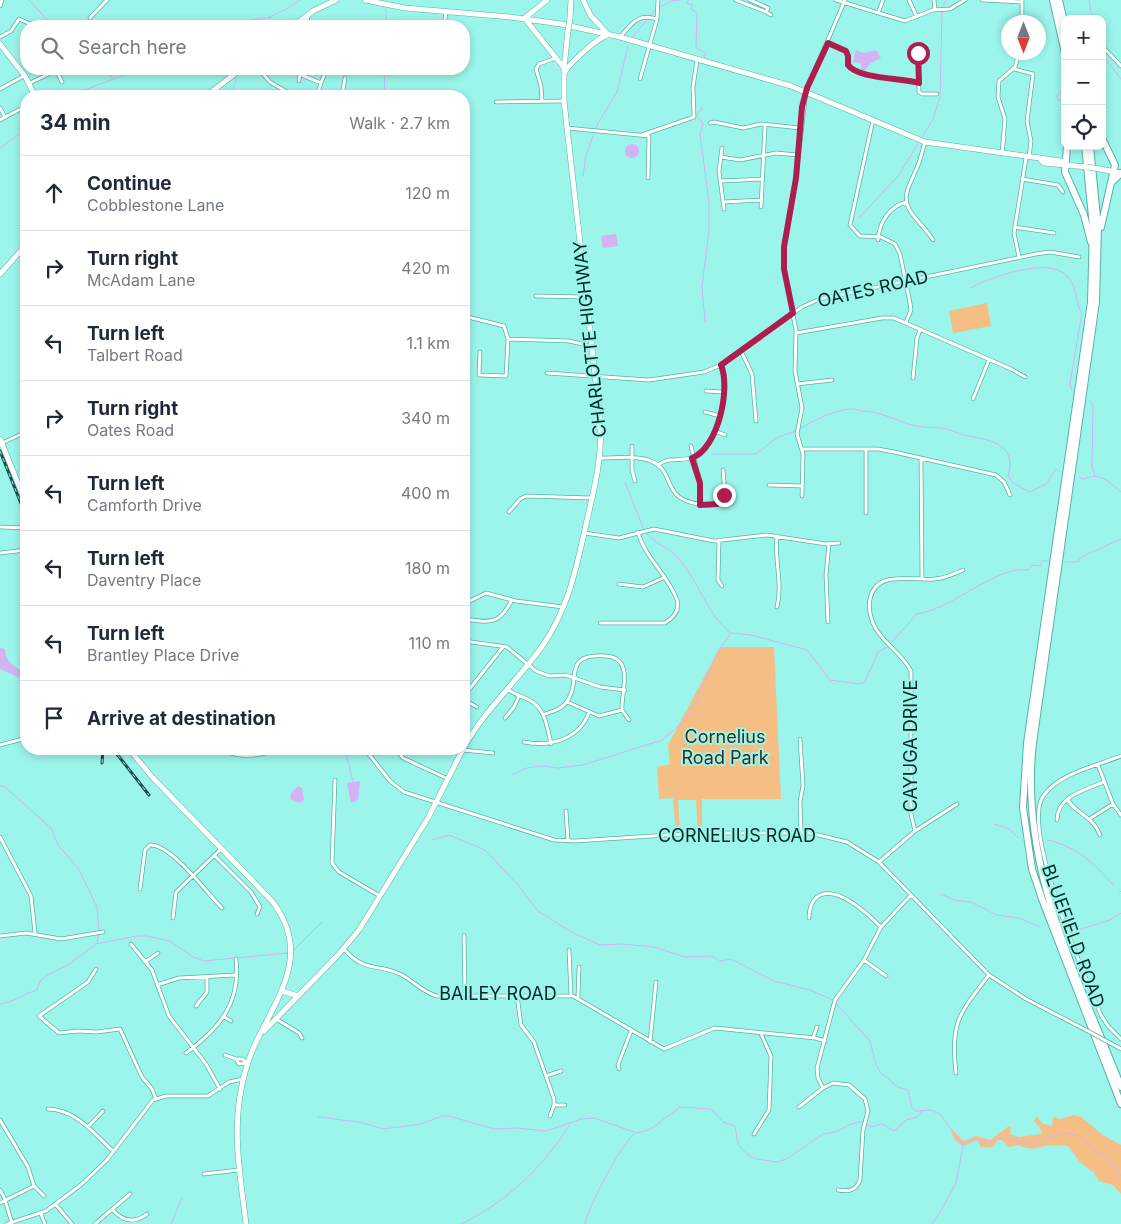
<!DOCTYPE html>
<meta charset="utf-8">
<style>
:root{--surface:#fff;--page:#f2f2f3;--text:#1f2937;--muted:#747a83;--line:#e0e1e3}
body{margin:0;font-family:Inter,sans-serif;background:var(--page);color:var(--text)}
.controls{position:absolute;right:15px;top:15px;display:grid;overflow:hidden;border-radius:10px;box-shadow:0 2px 8px #0003}
.controls button{width:45px;height:45px;display:grid;place-items:center;padding:0;border:0;border-bottom:1px solid var(--line);background:var(--surface);color:var(--text);font:25px sans-serif}
.compass{position:absolute;left:1001px;top:15px;width:45px;height:45px;border-radius:50%;background:var(--surface);box-shadow:0 2px 8px #0003;rotate:180deg}
.stop{position:absolute;width:15px;height:15px;margin:-11px;border:4px solid #ae1d50;border-radius:50%;background:#fff}
.stop.end{background:#ae1d50;border-color:#fff;box-shadow:0 1px 5px #0008}
.list{margin:0;padding:0;list-style:none}
h2{display:flex;justify-content:space-between;align-items:center;height:65px;margin:0;padding:0 20px;font-size:21px}
h2 small{font-size:16px;font-weight:400;color:var(--muted)}
.list li{display:grid;grid-template-columns:32px 1fr auto;gap:15px;align-items:center;box-sizing:border-box;height:75px;padding:0 20px;border-top:1px solid var(--line)}
.list b{display:block;font-size:19px;white-space:nowrap}
.list p{margin:0;font-size:16px;white-space:nowrap;color:var(--muted)}
.list em{font-size:16px;font-style:normal;color:var(--muted)}
.icon{flex:none;width:28px;height:28px;fill:none;stroke:currentColor;stroke-width:2;stroke-linecap:round;stroke-linejoin:round}
.map{position:relative;flex:none;width:1121px;height:1224px;overflow:hidden}
.search{position:absolute;background:var(--surface);box-shadow:0 2px 8px #0003;left:20px;top:20px;width:450px;height:55px;display:flex;align-items:center;gap:12px;box-sizing:border-box;padding:0 18px;border-radius:20px;color:var(--muted);font-size:19px}
.panel{position:absolute;background:var(--surface);box-shadow:0 2px 8px #0003;left:20px;top:90px;width:450px;height:665px;border-radius:20px}
.map>svg:first-child{display:block}
</style>
<div class="map">
<svg width="1121" height="1224" viewBox="0 0 1121 1224">
<rect width="100%" height="100%" fill="#9bf5eb"/>
<!-- green -->
<path fill="#f5be85" d="M987,303l4,23 -38,7 -4,-22z
M720,647h54l7,152h-79v34l-4,-1 -2,-32h-18l2,34h-4l-3,-36 -14,1 -2,-32 13,-3 -2,-19z
M1074,1115l7,2 22,18 18,10v49l-8,-9 -14,-4 -5,-8 -14,-11 -12,-16c-5,0 -9,-1 -13,-1 -14,0 -22,8 -36,0l-10,2 -7,-7h-4l-5,7h-12l-4,-7 -14,6 -8,-6 -6,-14 14,15 14,-5 13,4 19,-14 2,1 -1,7 9,3 22,-3 1,-3 -8,-10 2,-5 7,8 9,2 1,-9 7,2z"/>
<!-- water -->
<path fill="#d3b3f4" d="M856,50l7,3 13,-3 5,8 -10,5 -6,7h-4v-7l-8,-1z
M625 151a7 7 0 1 1 14 0a7 7 0 1 1-14 0Z
M616,234l2,12 -15,2 -2,-12z
M0,648l5,1c1,14 10,18 21,24v8l-26,-12z
M360,781l-2,19 -7,3 -4,-20z
M298,786l4,2 2,12 -4,3 -10,-4 1,-6z"/>
<g fill="none" stroke-linecap="round" stroke-linejoin="round">
<!-- stream -->
<path stroke="#d3b3f4" stroke-width="1" d="M29,0l24,26
M689,0l-2,3 5,2 -1,4 6,4 -1,35 10,5 -2,5
M1089,0l3,19
M943,6l3,-6
M661,7l9,-6 10,-1
M386,10v16
M650,15l7,-6
M216,26l54,-9 20,-10 10,-7
M259,26l8,-1 3,-8
M633,36l14,-16
M1102,54l19,25
M99,69l16,10
M384,69l1,27
M1064,87l-8,10 2,3 7,-1
M68,96l73,-27
M232,96l4,-17
M701,107l1,3 -4,2 -1,5 6,6 -3,11 9,69v27l-7,57 3,35
M923,136l10,-17 7,-22 2,-85
M0,148l26,-19
M583,176l3,-21 11,-30 20,-33 11,-46
M859,218l39,-42 20,-32
M971,288c19,-11 79,-32 96,-12 11,11 7,25 15,37l-12,70 2,8
M1090,401l3,4 -1,62 3,9
M798,430c17,-10 33,-19 53,-21 4,-1 7,2 11,2 18,0 32,9 50,14 9,3 21,2 30,3 8,1 14,5 22,7 23,5 54,7 44,41l5,7 17,9 16,-8 10,-15 4,3
M712,454h44l22,-17 18,-6
M1079,478l5,1c16,-7 24,2 37,13
M625,482l19,48
M646,533c10,12 22,13 33,26 20,23 28,55 51,74
M1065,562h13l3,-5 40,-18
M732,633l19,2 56,15 23,30 30,4 5,-2 13,-30 9,-5
M892,642c6,-8 21,-22 24,-28 35,-4 81,-49 112,-44l4,-5 9,1v-5h7
M345,749l8,33
M512,775l15,-7 14,-2 17,2 25,-3 79,-25 18,-15 13,-16 23,-54 15,-22
M0,785l5,2 46,41 7,17 20,23 19,39 2,25 -2,11
M994,824l15,5 10,9
M432,840l17,-5 36,15 34,36 19,25 35,22 27,12 22,-1 32,3 31,10 26,-1 10,5 10,-2 43,22 36,9 23,10 37,41 6,24 5,8 17,14 10,3 4,18 4,3 15,-1 10,5 22,31
M1048,840c29,7 46,23 65,45
M1119,890l2,2
M941,894l13,6 17,2 26,13 22,3 21,9
M1075,931l35,-11 11,-7
M292,952l30,-30
M0,1004c14,-2 26,-11 37,-14l3,-9 9,-7 19,-9 28,-21 41,-8h9l24,5 23,16 11,4 84,-8
M318,1117l41,5 25,7 37,-5 21,-8h7l45,13 23,-1 29,3 35,-12 13,-1 43,15 14,-4 29,-22 31,2 12,13 12,4 3,19 10,10 8,4 22,3 10,-4 35,-24 13,-2 15,-8 12,-3 8,6 11,-3 12,7 12,-11 11,-3 5,-6
M964,1145l11,-6 5,1 3,3h8l10,-6 29,6 34,-10 17,3 12,14 13,6 15,20
M171,1224l11,-26
M461,1224c44,-21 83,-57 109,-100
M585,1224c2,-15 37,-81 49,-90
M932,1224l7,-10 17,-31 7,-37"/>
<defs>
<path id="minor" d="M736,0l30,12
M750,0l18,8 -2,4 5,3
M836,0l69,21 28,-11 17,-1 15,-9
M909,0l8,17
M934,0l1,10
M982,0l40,2
M1022,0v22
M0,6l2,-6
M878,13l5,-13
M90,18l17,-18
M307,26l1,-11
M444,26l2,-14
M0,37l11,-6 8,-12 16,7
M620,37c12,-13 17,-24 37,-18
M828,43l18,8 2,5v9c10,14 55,13 71,18
M922,45l-4,10 1,37 3,2h15
M1102,46l19,20
M56,69l6,13
M259,69l11,13 24,14
M1014,69l19,5 -6,47 4,20 -2,17
M299,74l22,9 5,-13
M640,79l17,-60 1,-19
M299,81l1,-12
M30,83l27,-13
M0,89l24,-13
M214,90l4,6
M317,96l4,-13
M342,96l3,-18
M542,101l-1,-15 -5,-17 3,-5 17,-6
M496,102l68,-1
M0,108l5,9
M0,120l26,-14
M873,120l-23,105 10,11 21,1 14,7 5,10 10,49 1,7 -5,12
M710,123l4,-1 29,6 18,-4 39,4
M567,128l82,8 -1,42
M642,135l52,-18 -1,-30 4,-27
M925,142c-3,10 -5,21 -10,30 -5,13 -13,23 -6,37 6,11 17,19 24,31
M722,148l-3,23 5,38
M1002,153l3,-34 -7,-22 1,-16 16,-14 4,-15
M1002,154l2,-18
M721,157l19,3 36,-7 22,2
M1022,179l36,6 5,7
M721,181l42,-2
M723,202l39,-2
M761,207l4,-81
M1015,227l39,6
M878,240c1,-17 11,-34 29,-38
M23,249l3,10
M1019,257l-5,-24 12,-75
M464,292v-2
M536,296l50,1
M464,316l40,10 4,13 -2,37 -27,-1 1,-23
M796,333l86,-15h12l117,51 14,8
M508,339l61,2 22,5
M741,351l11,23 4,47
M547,373l102,7 55,-8 17,-7 81,-58 18,-8 216,-45 14,-2 29,5
M913,378l4,-40 3,-8
M797,384l35,-4
M706,391l17,1
M973,399l16,-39
M705,412l15,4
M714,431l11,4
M2,443l24,-11
M632,446v24l3,11
M691,446l9,37v22
M802,449h76l16,3 102,23 8,7 6,13
M866,449v64
M600,458c15,0 37,-3 51,3 28,12 6,41 57,44 21,1 16,-21 15,-35
M921,459l1,120
M658,465c11,-9 24,-3 37,-8 24,-10 35,-70 26,-92
M769,485l33,1
M802,496l1,-42 -6,-20 5,-26 -7,-37 1,-41 -12,-61v-22l12,-69 10,-87 39,-91
M509,512l11,-13 6,-3 66,2
M0,527l26,1
M584,533l35,5 35,-9 60,12 53,-6 59,9 13,-1
M719,540l-1,40 4,6
M0,553l26,-3
M619,584l24,3 20,-9
M464,604l22,-11 30,8 47,6
M777,607c6,-24 -3,-47 0,-71
M464,619c27,3 34,7 48,-19
M828,622l-2,-47 3,-31
M600,623h65c8,-5 15,-13 12,-23 -9,-25 -32,-42 -39,-68
M464,641l43,6 29,24 13,5 17,-1 34,12 25,3
M507,689c7,5 11,6 18,9 20,7 22,28 26,46
M464,696l39,-49
M464,700l13,7
M567,702l32,14 23,-6
M545,714c6,-2 15,-4 20,-10 19,-22 -6,-51 41,-48 29,2 15,36 16,54l7,10
M505,718l9,-11 5,-11
M800,739l3,47 -3,16 1,30
M524,742c26,5 54,-2 65,-29
M0,745l26,-7
M220,749c20,10 38,7 59,0
M365,749l25,32 14,11 150,48 21,1 124,-8h111l37,9 32,20 110,113 37,24 60,31
M396,749l7,9 45,21
M463,750l30,3
M1121,756c-25,10 -61,17 -77,39 -25,31 42,184 57,220l7,11 13,13
M1098,765l15,39 8,11
M335,780l-3,83 7,9 41,24
M1068,799c4,13 25,16 32,36
M566,811l2,30
M1091,818l22,-14
M1057,820c0,-24 28,-30 47,-38
M915,831l-4,-17v-143c-9,-17 -25,-26 -35,-42 -5,-8 -8,-20 -6,-30 6,-30 43,-18 64,-20 10,0 20,-5 29,-9
M0,837l31,59 4,37
M214,855l37,37 9,15 -3,7
M879,862l36,-31 42,-27
M140,889l5,-39 5,-5c21,-1 57,48 72,63
M173,918l3,-26 45,-43
M809,918c0,-8 2,-16 8,-21 19,-14 51,17 64,30
M464,935l1,60
M0,936l26,-3 35,6 42,-7
M131,944l21,26 17,46 37,48 14,25
M344,949c21,24 32,14 56,25 14,7 22,18 37,22h136l91,53 51,-21 100,10 10,3
M569,950l2,46
M864,960l22,16
M145,962l13,-9
M96,969l-8,13 -49,34 20,17 19,-2 19,1 23,-3 22,48 10,12 4,10
M157,985l22,-7 56,-3
M517,995l4,30 13,17 20,57v6l-4,11
M578,998l1,-31
M196,1006l11,-14v-15
M223,1016l8,5
M276,1019l23,14 3,5
M813,1038l4,-11
M650,1042l6,-60
M1110,1043l11,6
M186,1053c34,-25 55,-50 50,-94
M225,1055l11,4
M246,1063l-3,-4h-7l3,5 8,-1
M619,1069l-1,-4 13,-34
M956,1073c-6,-51 3,-59 33,-98
M546,1076l15,-5
M823,1088l-5,-10 -1,-10 18,-68 29,-40 17,-33 30,-32
M554,1105h11
M799,1107l24,-19 10,-5 16,2 16,14 3,12 -5,19 -3,50c-4,11 -12,12 -22,10
M48,1109c29,1 45,24 65,42
M0,1120l28,47 6,19 10,10
M88,1127l15,-16
M754,1134l15,-24 2,-54 -10,-22
M204,1174l35,-4
M0,1190l4,7 8,26
M0,1203l34,-17
M56,1205l16,19
M112,1209c10,12 22,15 35,5
M41,1214l4,10
M7,1224l39,-13 36,-27 25,-24 46,-60 13,-4h42l21,-14 14,-3
M95,1224l35,-30"/>
<path id="major" d="M365,0l40,8 106,9
M583,0l8,16 16,17
M510,17l51,7 59,13 171,49 134,56 136,19 5,3
M526,17l21,-17
M570,18l1,-18
M526,20l38,48
M294,26l19,-15 23,-11
M0,44l25,32 10,20
M565,72c4,-8 32,-34 41,-36
M206,96l35,-27
M1041,160l3,3 43,4
M1100,169l21,4
M0,274l26,-29
M0,439l26,64
M464,747c21,-37 52,-65 77,-99 28,-39 36,-83 46,-128 8,-34 16,-66 13,-101l-36,-318v-33l4,-37
M129,749l24,29 119,123c38,49 10,90 -14,137 -9,18 -15,38 -18,58 -7,43 1,85 6,128
M282,991l16,5
M264,1031l74,-76 21,-25 69,-112 35,-69"/>
<path id="highway" d="M1053,0l12,53
M1059,0l6,26
M1067,146l-2,26 19,43 7,27
M1085,146l8,81 -2,75 -64,441 -4,65 9,61 10,30 79,205
M1090,146l8,81 -2,75 -63,441c-14,125 44,231 88,344
M1113,181l8,-8
M1101,227l14,-62 -13,-27"/>
</defs>
<!-- minor casing -->
<use href="#minor" stroke="#56b1a8" stroke-width="4.5"/>
<!-- major casing -->
<use href="#major" stroke="#56b1a8" stroke-width="6"/>
<!-- highway casing -->
<use href="#highway" stroke="#56b1a8" stroke-width="8"/>
<!-- minor -->
<use href="#minor" stroke="#fff" stroke-width="3"/>
<!-- major -->
<use href="#major" stroke="#fff" stroke-width="5"/>
<!-- highway -->
<use href="#highway" stroke="#fff" stroke-width="6"/>
<defs>
<path id="rail" d="M0,451l26,65
M113,749l36,46
M102,763l1,-14"/>
</defs>
<!-- rail casing -->
<use href="#rail" stroke="#1b4d49" stroke-width="3"/>
<!-- rail -->
<use href="#rail" stroke="#9bf5eb" stroke-width="1" stroke-dasharray="4" stroke-linecap="butt"/>
<defs>
<path id="minor-bridge" d="M1086,1030l24,13"/>
<path id="major-bridge" d="M568,31l2,-13
M1087,167l13,2"/>
</defs>
<!-- minor-bridge casing -->
<use href="#minor-bridge" stroke="#56b1a8" stroke-width="4.5" stroke-linecap="butt"/>
<!-- major-bridge casing -->
<use href="#major-bridge" stroke="#56b1a8" stroke-width="6" stroke-linecap="butt"/>
<!-- minor-bridge -->
<use href="#minor-bridge" stroke="#fff" stroke-width="3"/>
<!-- major-bridge -->
<use href="#major-bridge" stroke="#fff" stroke-width="5"/>
</g>
<g fill="none" stroke-linecap="round" stroke-linejoin="round">
<!-- route -->
<path stroke="#ae1d50" stroke-width="6" d="M724,495l-7,9 -17,1v-22l-8,-25c26,-10 39,-69 29,-93l72,-52 -9,-44v-22l12,-69 6,-71 5,-19 21,-45 18,8 2,5v9c10,14 55,13 71,18l-1,-30"/>
</g>
<g text-anchor="middle" stroke-width="4" stroke-linejoin="round" paint-order="stroke">
<!-- street labels -->
<g font-size="18" fill="#002926" stroke="#9bf5eb">
<text transform="translate(873 289) rotate(-13)" y="6">OATES ROAD</text>
<text transform="translate(590 339) rotate(-96)" y="6">CHARLOTTE HIGHWAY</text>
<text transform="translate(911 746) rotate(-90)" y="6">CAYUGA DRIVE</text>
<text x="737" y="842">CORNELIUS ROAD</text>
<text transform="translate(1073 936) rotate(70)" y="6">BLUEFIELD ROAD</text>
<text x="498" y="1000">BAILEY ROAD</text>
</g>
<!-- park labels -->
<g font-size="18" fill="#3b2b19" stroke="#9bf5eb">
<text x="725" y="743">Cornelius<tspan x="725" dy="21">Road Park</tspan></text>
</g>
</g>
</svg>
<div class="controls">
<button>+</button>
<button>−</button>
<button><svg class="icon" aria-label="locate" viewBox="0 0 24 24"><circle cx="12" cy="12" r="6"/><path d="M12 2v4M12 18v4M2 12h4M18 12h4"/></svg></button>
</div>
<svg class="compass" viewBox="-18 -18 36 36"><path d="M0-13l5 13h-10z" fill="#e53935"/><path d="M0 13l5-13h-10z" fill="#747a83"/></svg>
<div class="stop" style="left:918px;top:53px"></div>
<div class="stop end" style="left:724px;top:495px"></div>
<div class="search"><svg class="icon" aria-label="search" viewBox="0 0 24 24"><circle cx="10" cy="10" r="6"/><path d="M15 15l6 6"/></svg>Search here</div>
<section class="panel">
<h2>34 min<small>Walk · 2.7 km</small></h2>
<ul class="list">
<li><svg class="icon" aria-label="ahead" viewBox="0 0 24 24"><path d="M12 20V5M6 11l6-6 6 6"/></svg><div><b>Continue</b><p>Cobblestone Lane</p></div><em>120 m</em></li>
<li><svg class="icon" aria-label="right" viewBox="0 0 24 24"><path d="M7 20v-9h11M14 6l5 5-5 5"/></svg><div><b>Turn right</b><p>McAdam Lane</p></div><em>420 m</em></li>
<li><svg class="icon" aria-label="left" viewBox="0 0 24 24"><path d="M17 20v-9H6M10 6l-5 5 5 5"/></svg><div><b>Turn left</b><p>Talbert Road</p></div><em>1.1 km</em></li>
<li><svg class="icon" aria-label="right" viewBox="0 0 24 24"><path d="M7 20v-9h11M14 6l5 5-5 5"/></svg><div><b>Turn right</b><p>Oates Road</p></div><em>340 m</em></li>
<li><svg class="icon" aria-label="left" viewBox="0 0 24 24"><path d="M17 20v-9H6M10 6l-5 5 5 5"/></svg><div><b>Turn left</b><p>Camforth Drive</p></div><em>400 m</em></li>
<li><svg class="icon" aria-label="left" viewBox="0 0 24 24"><path d="M17 20v-9H6M10 6l-5 5 5 5"/></svg><div><b>Turn left</b><p>Daventry Place</p></div><em>180 m</em></li>
<li><svg class="icon" aria-label="left" viewBox="0 0 24 24"><path d="M17 20v-9H6M10 6l-5 5 5 5"/></svg><div><b>Turn left</b><p>Brantley Place Drive</p></div><em>110 m</em></li>
<li><svg class="icon" aria-label="arrive" viewBox="0 0 24 24"><path d="M6 21V4h12l-3 4 3 4H6"/></svg><div><b>Arrive at destination</b></div></li>
</ul>
</section>
</div>
